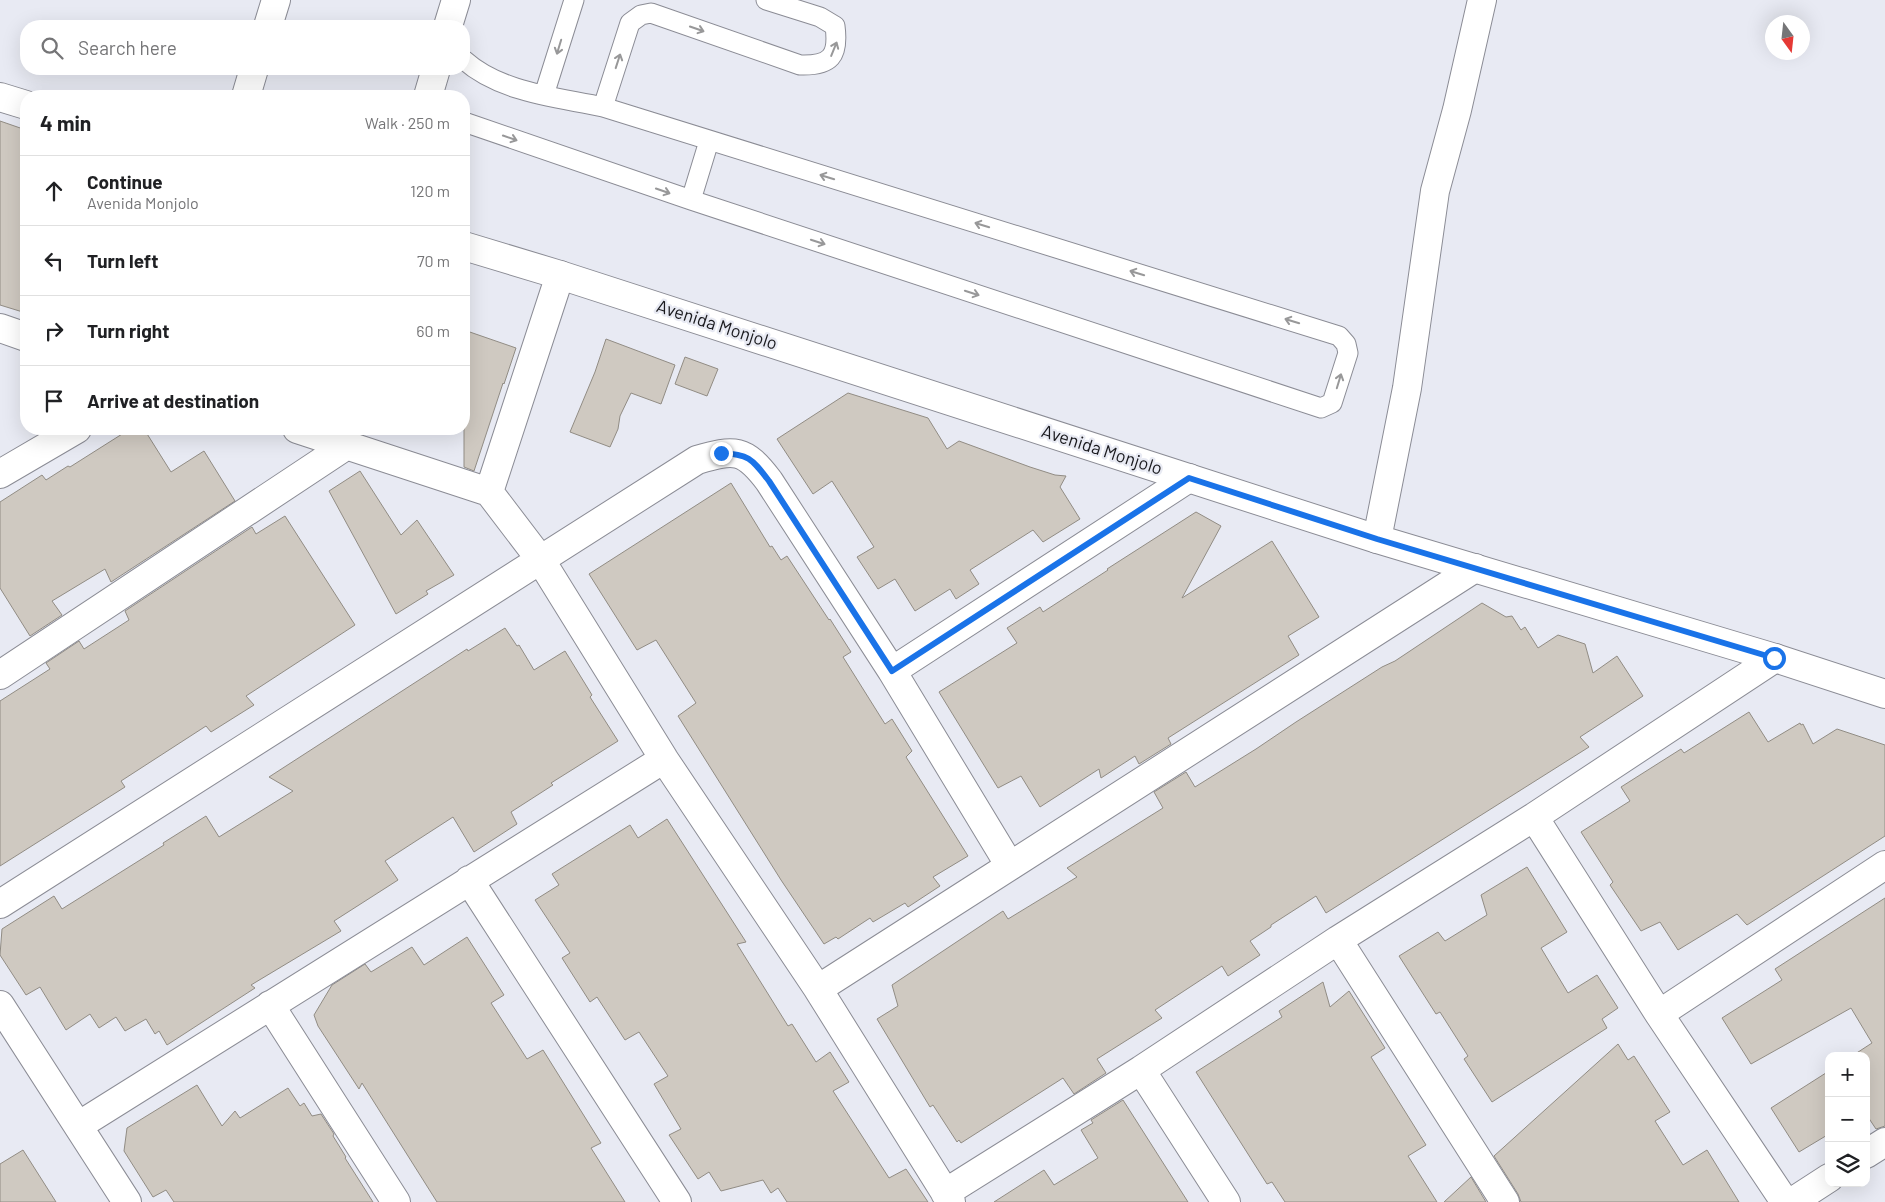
<!DOCTYPE html>
<meta charset="utf-8">
<style>
:root{--surface:#fff;--page:#f6f6f6;--text:#202124;--muted:#757577;--line:#e0e0e0}
body{margin:0;font-family:Barlow,sans-serif;background:var(--page);color:var(--text)}
.controls{position:absolute;right:15px;bottom:15px;display:grid;overflow:hidden;border-radius:10px;box-shadow:0 5px 20px #0002}
.controls button{width:45px;height:45px;display:grid;place-items:center;padding:0;border:0;border-bottom:1px solid var(--line);background:var(--surface);color:var(--text);font:25px sans-serif}
.compass{position:absolute;left:1765px;top:15px;width:45px;height:45px;border-radius:50%;background:var(--surface);box-shadow:0 5px 20px #0002;rotate:165deg}
.stop{position:absolute;width:15px;height:15px;margin:-11px;border:4px solid #1a73e8;border-radius:50%;background:#fff}
.stop.end{background:#1a73e8;border-color:#fff;box-shadow:0 1px 5px #0008}
.list{margin:0;padding:0;list-style:none}
h2{display:flex;justify-content:space-between;align-items:center;height:65px;margin:0;padding:0 20px;font-size:21px}
h2 small{font-size:16px;font-weight:400;color:var(--muted)}
.list li{display:grid;grid-template-columns:32px 1fr auto;gap:15px;align-items:center;box-sizing:border-box;height:70px;padding:0 20px;border-top:1px solid var(--line)}
.list b{display:block;font-size:19px;white-space:nowrap}
.list p{margin:0;font-size:16px;white-space:nowrap;color:var(--muted)}
.list em{font-size:16px;font-style:normal;color:var(--muted)}
.icon{flex:none;width:28px;height:28px;fill:none;stroke:currentColor;stroke-width:2;stroke-linecap:round;stroke-linejoin:round}
.map{position:relative;flex:none;width:1885px;height:1202px;overflow:hidden}
.search{position:absolute;background:var(--surface);box-shadow:0 5px 20px #0002;left:20px;top:20px;width:450px;height:55px;display:flex;align-items:center;gap:12px;box-sizing:border-box;padding:0 18px;border-radius:20px;color:var(--muted);font-size:19px}
.panel{position:absolute;background:var(--surface);box-shadow:0 5px 20px #0002;left:20px;top:90px;width:450px;height:345px;border-radius:20px}
.map>svg:first-child{display:block}
</style>
<div class="map">
<svg width="1885" height="1202" viewBox="0 0 1885 1202">
<rect width="100%" height="100%" fill="#e8eaf3"/>
<!-- building -->
<path fill="#cfc9c1" stroke="#918c84" d="M0,121l26,9v183l-26,-8z
M464,330l52,18 -12,36 -1,-1 -29,88 -10,-4z
M606,339l69,26 -14,39 -30,-11 -11,23 -2,13 -8,18 -40,-15 25,-60z
M685,357l33,12 -11,27 -32,-12z
M848,393l80,25 19,31 12,-8 71,26 25,8 11,1 -6,11 20,32 -37,23 -10,-12 -63,40 9,14 -23,15 -6,-10 -35,22 -20,-32 -17,10 -21,-32 17,-10 -42,-66 -19,13 -36,-55z
M130,429h14l27,43 33,-21 31,50 -124,81 -6,-13 -53,32 10,14 -32,21 -30,-48v-86l42,-27 4,5 22,-14 2,1z
M360,471l41,64 16,-15 37,55 -28,16 2,3 -32,20 -67,-123z
M731,483l39,64 2,-1 9,14 6,-4 42,64 1,-1 21,33 -8,5 42,67 7,-5 20,32 -6,6 62,99 -35,21 7,9 -32,21 -3,-4 -32,19 -3,-4 -32,21 -2,-2 -12,7 -43,-64 -103,-164 18,-13 -40,-63 -19,10 -48,-76z
M1196,512l25,14 -39,72 90,-57 47,76 -31,19 11,19 -131,83 3,6 -32,20 -4,-8 -34,22 -2,-9 -59,38 -19,-31 -23,12 -59,-96 78,-49 -10,-15 33,-21 3,5 65,-42 -1,-1z
M285,516l70,109 -109,71 8,9 -43,27 -5,-6 -85,55 4,6 -125,79v-165l50,-32 -4,-6 33,-22 5,8 45,-29 -4,-9 127,-84 4,7z
M1482,603l24,14 6,-1 9,14 4,-3 13,21 20,-13 27,9 8,29 24,-17 26,40 -63,41 9,10 -263,166 -10,-17 -45,29v2l-21,14 10,14 -32,21 -6,-10 -67,44 7,8 -65,41 9,14 -32,21 -11,-16 -102,65 -2,-3 -2,2 -24,-37 -3,2 -53,-88 21,-13 -6,-21 111,-74 5,8 69,-42 -10,-9 96,-60 -9,-16 32,-20 9,15 61,-38 40,-27 86,-55 13,-6z
M505,628l12,18 2,-1 15,25 31,-19 27,44 -2,2 28,44 -67,42 2,2 -42,27 6,12 -43,28 -21,-35 -68,44 13,19 -64,41 7,10 -90,54 4,3 -88,57 -8,-14 -4,3 -9,-15 -21,12 -9,-14 -17,11 -9,-14 -24,16 -26,-43 -14,8 -26,-40 2,-26 52,-33 8,13 102,-64 -1,-2 43,-27 13,21 74,-46 -24,-14 198,-128 1,2z
M1749,712l19,30 32,-19 1,2 2,-1 10,20 24,-15 48,16v91l-138,89 -10,-11 -59,36 -18,-28 -19,9 -31,-46 3,-3 -32,-50 49,-31 -9,-14 60,-38 3,4z
M667,819l79,123 -9,2 51,82 4,-2 24,38 14,-10 19,30 -16,9 56,87 17,-9 22,33h-141l-9,-14 -7,5 -8,-13 -42,11 -12,-19 -11,7 -29,-44 12,-6 -27,-45 14,-8 -29,-44 -14,8 -28,-43 -7,5 -28,-44 8,-5 -35,-53 24,-15 -7,-11 78,-49 8,13z
M1527,867l40,65 -26,16 27,45 29,-18 21,33 -16,11 5,9 -115,74 -28,-43 4,-3 -28,-44 -4,2 -37,-58 39,-24 7,9 42,-26 -6,-20z
M1885,898v228l-9,3 -10,-15v-58h-14l20,-13 -21,-35 -100,56 -29,-46 60,-38 -7,-11z
M467,937l37,58 -13,8 36,56 16,-9 58,93 -10,5 34,54h-188l-75,-119 -3,6 -41,-63 -4,-11 18,-30 33,-21 6,8 41,-25 12,18z
M1323,982l7,25 19,-16 36,57 -14,9 55,88 -18,11 29,46h-152l-13,-20 -5,2 -71,-112 86,-55 -3,-6z
M1618,1044l10,16 6,-4 36,56 -15,9 28,44 24,-15 32,52h-218l-3,-8 -24,-38z
M1829,1071v63l-30,18 -28,-44z
M197,1085l25,41 13,-15 5,7 48,-30 12,18 4,-3 8,13 9,-2 13,20 -1,2 13,21 -1,1 28,44h-199l-8,-12 -13,7 -29,-46 3,-23z
M1123,1100l65,102h-194l50,-32 10,15 44,-27 -17,-28 12,-7 -2,-3z
M23,1150l33,52h-56v-38z
M1471,1177l15,25h-42z"/>
<g fill="none" stroke-linecap="round" stroke-linejoin="round">
<defs>
<path id="service" d="M464,60c37,33 93,37 139,47l736,229 7,8 2,9 -16,50 -11,5 -630,-208 -227,-78
M544,95l30,-95
M603,107l27,-84 11,-8 10,-2 149,52c31,1 39,-9 35,-39l-15,-9 -54,-17
M691,200l18,-59"/>
<path id="minor" d="M268,26l8,-26
M448,26l8,-26
M246,96l8,-27
M428,96l8,-27
M0,328l26,9
M297,429l192,63 51,67 124,200 154,230 133,213
M0,474l77,-45
M489,492l71,-217
M1377,539l30,-151 28,-197 22,-81 25,-110
M892,671l297,-193
M0,675l347,-230
M1534,817l125,197 126,188
M1010,866l465,-298
M469,880l208,322
M0,904l697,-444c38,-11 47,-12 72,21l123,190 118,195 -192,123
M1338,940l167,262
M0,1005l127,197
M270,1005l126,197
M1659,1014l226,-149
M1141,1070l85,132
M78,1126l586,-367
M1866,1154l19,-12
M945,1193l196,-123 197,-130 196,-123 241,-159
M1792,1202l37,-24"/>
<path id="tertiary" d="M0,97l26,8
M464,246l96,29 817,264 398,119 110,36"/>
</defs>
<!-- service casing -->
<use href="#service" stroke="#8b8c95" stroke-width="21"/>
<!-- minor casing -->
<use href="#minor" stroke="#8b8c95" stroke-width="30"/>
<!-- tertiary casing -->
<use href="#tertiary" stroke="#8b8c95" stroke-width="30"/>
<!-- service -->
<use href="#service" stroke="#fff" stroke-width="19"/>
<!-- minor -->
<use href="#minor" stroke="#fff" stroke-width="28"/>
<!-- tertiary -->
<use href="#tertiary" stroke="#fff" stroke-width="28"/>
</g>
<!-- one-way arrows -->
<defs><path id="oneway-shaft" d="M-6 0H5M1.5-3L5.5 0L1.5 3" fill="none" stroke-width="1.6" stroke-linecap="round" stroke-linejoin="round" transform="scale(1.25)"/></defs>
<g stroke="#989899">
<use href="#oneway-shaft" transform="translate(697 29) rotate(19)"/>
<use href="#oneway-shaft" transform="translate(559 47) rotate(107)"/>
<use href="#oneway-shaft" transform="translate(834 49) rotate(-68)"/>
<use href="#oneway-shaft" transform="translate(618 61) rotate(-72)"/>
<use href="#oneway-shaft" transform="translate(510 138) rotate(19)"/>
<use href="#oneway-shaft" transform="translate(827 177) rotate(-163)"/>
<use href="#oneway-shaft" transform="translate(663 191) rotate(19)"/>
<use href="#oneway-shaft" transform="translate(982 225) rotate(-163)"/>
<use href="#oneway-shaft" transform="translate(818 242) rotate(18)"/>
<use href="#oneway-shaft" transform="translate(1137 273) rotate(-163)"/>
<use href="#oneway-shaft" transform="translate(972 293) rotate(18)"/>
<use href="#oneway-shaft" transform="translate(1292 321) rotate(-163)"/>
<use href="#oneway-shaft" transform="translate(1339 381) rotate(-73)"/>
</g>
<g fill="none" stroke-linecap="round" stroke-linejoin="round">
<!-- route -->
<path stroke="#1a73e8" stroke-width="6" d="M721,453c28,1 31,6 48,28l123,190 297,-193 188,61 397,119"/>
</g>
<g text-anchor="middle" stroke-width="4.5" stroke-linejoin="round" paint-order="stroke">
<!-- street labels -->
<g font-size="18" fill="#19191d" stroke="#e8eaf3">
<text transform="translate(717 325) rotate(18)" y="6">Avenida Monjolo</text>
<text transform="translate(1102 450) rotate(18)" y="6">Avenida Monjolo</text>
</g>
</g>
</svg>
<div class="controls">
<button>+</button>
<button>−</button>
<button><svg class="icon" aria-label="layers" viewBox="0 0 24 24"><path d="M12 4l9 5-9 5-9-5zM3 14l9 5 9-5"/></svg></button>
</div>
<svg class="compass" viewBox="-18 -18 36 36"><path d="M0-13l5 13h-10z" fill="#e53935"/><path d="M0 13l5-13h-10z" fill="#757577"/></svg>
<div class="stop" style="left:1774px;top:658px"></div>
<div class="stop end" style="left:721px;top:453px"></div>
<div class="search"><svg class="icon" aria-label="search" viewBox="0 0 24 24"><circle cx="10" cy="10" r="6"/><path d="M15 15l6 6"/></svg>Search here</div>
<section class="panel">
<h2>4 min<small>Walk · 250 m</small></h2>
<ul class="list">
<li><svg class="icon" aria-label="ahead" viewBox="0 0 24 24"><path d="M12 20V5M6 11l6-6 6 6"/></svg><div><b>Continue</b><p>Avenida Monjolo</p></div><em>120 m</em></li>
<li><svg class="icon" aria-label="left" viewBox="0 0 24 24"><path d="M17 20v-9H6M10 6l-5 5 5 5"/></svg><div><b>Turn left</b></div><em>70 m</em></li>
<li><svg class="icon" aria-label="right" viewBox="0 0 24 24"><path d="M7 20v-9h11M14 6l5 5-5 5"/></svg><div><b>Turn right</b></div><em>60 m</em></li>
<li><svg class="icon" aria-label="arrive" viewBox="0 0 24 24"><path d="M6 21V4h12l-3 4 3 4H6"/></svg><div><b>Arrive at destination</b></div></li>
</ul>
</section>
</div>
